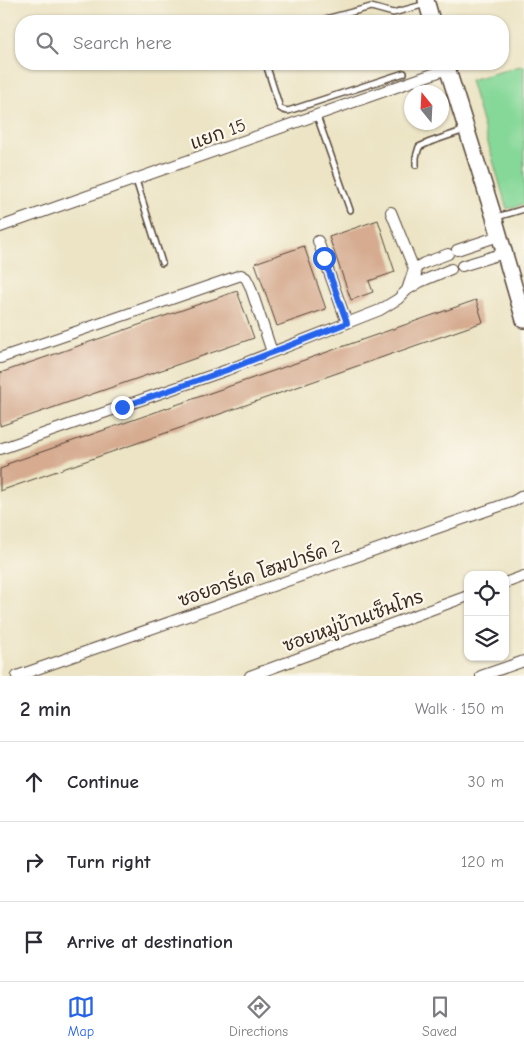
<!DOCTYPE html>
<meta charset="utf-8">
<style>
:root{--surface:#fff;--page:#f2f2f3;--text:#2b2b33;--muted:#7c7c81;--line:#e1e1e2;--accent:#2563eb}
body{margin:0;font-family:"Comic Neue","Playpen Sans Thai",sans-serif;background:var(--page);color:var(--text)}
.controls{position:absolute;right:15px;bottom:15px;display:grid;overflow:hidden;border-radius:10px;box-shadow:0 1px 4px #0004}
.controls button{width:45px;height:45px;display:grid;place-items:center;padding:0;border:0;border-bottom:1px solid var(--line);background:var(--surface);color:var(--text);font:25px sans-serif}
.compass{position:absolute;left:404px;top:85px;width:45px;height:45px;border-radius:50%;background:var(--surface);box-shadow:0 1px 4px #0004;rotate:342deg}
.stop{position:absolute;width:15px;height:15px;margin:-11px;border:4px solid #2563eb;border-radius:50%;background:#fff}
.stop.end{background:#2563eb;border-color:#fff;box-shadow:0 1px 5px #0008}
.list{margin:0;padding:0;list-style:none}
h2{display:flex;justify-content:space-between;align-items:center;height:65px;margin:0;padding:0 20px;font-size:21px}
h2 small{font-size:16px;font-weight:400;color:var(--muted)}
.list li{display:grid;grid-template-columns:32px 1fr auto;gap:15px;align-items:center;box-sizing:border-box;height:80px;padding:0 20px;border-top:1px solid var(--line)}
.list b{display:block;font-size:19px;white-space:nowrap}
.list em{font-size:16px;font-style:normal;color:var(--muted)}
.icon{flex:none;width:28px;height:28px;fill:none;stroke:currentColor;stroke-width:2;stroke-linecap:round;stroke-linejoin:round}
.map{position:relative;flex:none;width:524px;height:676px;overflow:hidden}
.search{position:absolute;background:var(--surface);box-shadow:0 1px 4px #0004;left:15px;right:15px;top:15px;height:55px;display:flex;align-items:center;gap:12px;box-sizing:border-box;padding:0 18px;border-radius:20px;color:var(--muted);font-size:19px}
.sheet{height:305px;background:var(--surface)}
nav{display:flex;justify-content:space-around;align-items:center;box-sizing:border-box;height:70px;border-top:1px solid var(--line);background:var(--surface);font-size:14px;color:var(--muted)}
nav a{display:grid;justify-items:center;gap:2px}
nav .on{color:var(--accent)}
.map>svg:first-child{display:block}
</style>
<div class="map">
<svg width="524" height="676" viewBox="0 0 524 676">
<rect width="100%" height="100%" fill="#fbf7ec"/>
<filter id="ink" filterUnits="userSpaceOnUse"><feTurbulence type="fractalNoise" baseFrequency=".02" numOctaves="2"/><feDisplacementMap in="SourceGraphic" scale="10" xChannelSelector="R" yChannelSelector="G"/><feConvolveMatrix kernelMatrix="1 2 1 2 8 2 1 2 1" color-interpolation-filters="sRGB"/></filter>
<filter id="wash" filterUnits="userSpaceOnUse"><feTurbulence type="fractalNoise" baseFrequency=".0096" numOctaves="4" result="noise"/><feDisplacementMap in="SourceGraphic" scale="20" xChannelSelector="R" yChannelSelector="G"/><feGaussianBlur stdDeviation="1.12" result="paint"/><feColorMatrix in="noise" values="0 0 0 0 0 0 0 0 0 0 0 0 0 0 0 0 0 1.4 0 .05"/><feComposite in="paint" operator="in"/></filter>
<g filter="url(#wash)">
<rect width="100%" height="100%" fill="#ece4c5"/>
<!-- green -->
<path fill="#86d899" stroke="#60815c" d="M524,65v139l-17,5 -37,-129z"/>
<g id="blocks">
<!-- building -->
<path fill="#d6ab90" d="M378,220l17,52 -26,9 4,11 -22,8 -22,-63z
M304,246l22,63 -49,17 -22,-63z
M237,291l17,47 -254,88v-53z
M476,300l7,22 -483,169v-22l8,-3 -1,-2z"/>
</g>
</g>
<g filter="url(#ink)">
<use href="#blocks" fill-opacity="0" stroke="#564637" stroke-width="1"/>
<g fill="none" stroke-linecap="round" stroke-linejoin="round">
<defs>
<path id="lane" d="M318,21l53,-14 22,6 33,-9
M266,64l14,44 3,2 5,1 116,-38
M317,116l33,94
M416,165v-8l3,-10 11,-5 35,-12
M136,180l26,83
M497,217l27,-8"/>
<path id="street" d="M391,212l25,62
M0,227l447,-158
M318,241l29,82
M457,250l42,-14
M448,254l-24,9 -10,6 -7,21 13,-8 31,-13
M462,266l42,-13
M0,358l241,-83 5,3 4,8 22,66
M0,449l227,-79 153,-60 18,-11 9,-9
M505,583l19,-7
M17,676l497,-175 10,-6
M250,676l218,-80
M481,676l43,-15"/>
<path id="secondary" d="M426,0l6,21
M446,64l48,153 30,103"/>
</defs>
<!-- lane casing -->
<use href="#lane" stroke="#564637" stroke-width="8"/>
<!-- street casing -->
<use href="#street" stroke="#564637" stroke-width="12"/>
<!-- secondary casing -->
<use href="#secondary" stroke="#564637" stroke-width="18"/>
<!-- lane -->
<use href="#lane" stroke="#fff" stroke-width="5"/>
<!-- street -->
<use href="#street" stroke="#fff" stroke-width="10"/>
<!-- secondary -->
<use href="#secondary" stroke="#fff" stroke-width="15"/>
</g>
</g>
<g fill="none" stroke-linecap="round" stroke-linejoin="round" filter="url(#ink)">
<!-- route -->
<path stroke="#2563eb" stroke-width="6" d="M122,407l105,-37 120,-47 -23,-65"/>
</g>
<g text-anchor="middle" stroke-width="4.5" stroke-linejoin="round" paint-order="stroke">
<!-- street labels -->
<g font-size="18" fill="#3b2a1e" stroke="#fbf7ec">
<text transform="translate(218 134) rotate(-20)" y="6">แยก 15</text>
<text transform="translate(260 573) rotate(-19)" y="6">ซอยอาร์เค โฮมปาร์ค 2</text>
<text transform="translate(353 621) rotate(-20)" y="6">ซอยหมู่บ้านเซ็นโทร</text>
</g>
</g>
</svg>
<div class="controls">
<button><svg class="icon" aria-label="locate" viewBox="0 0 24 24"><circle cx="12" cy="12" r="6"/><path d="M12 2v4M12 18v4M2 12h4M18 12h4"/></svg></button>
<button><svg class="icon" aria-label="layers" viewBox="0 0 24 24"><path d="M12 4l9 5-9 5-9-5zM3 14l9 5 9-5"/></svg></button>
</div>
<svg class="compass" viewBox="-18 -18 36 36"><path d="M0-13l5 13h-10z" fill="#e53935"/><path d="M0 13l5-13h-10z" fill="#7c7c81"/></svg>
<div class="stop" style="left:324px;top:258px"></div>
<div class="stop end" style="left:122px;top:407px"></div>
<div class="search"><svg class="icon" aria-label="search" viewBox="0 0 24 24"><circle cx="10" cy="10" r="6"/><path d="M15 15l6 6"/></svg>Search here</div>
</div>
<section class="sheet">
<h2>2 min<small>Walk · 150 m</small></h2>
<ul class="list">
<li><svg class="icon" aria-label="ahead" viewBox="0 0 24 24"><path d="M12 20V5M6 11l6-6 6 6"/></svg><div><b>Continue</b></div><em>30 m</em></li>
<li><svg class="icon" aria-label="right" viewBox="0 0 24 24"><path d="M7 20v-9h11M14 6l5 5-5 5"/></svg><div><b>Turn right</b></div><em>120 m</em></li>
<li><svg class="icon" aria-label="arrive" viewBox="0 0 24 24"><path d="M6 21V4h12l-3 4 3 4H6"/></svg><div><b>Arrive at destination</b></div></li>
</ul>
</section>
<nav>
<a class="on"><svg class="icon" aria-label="map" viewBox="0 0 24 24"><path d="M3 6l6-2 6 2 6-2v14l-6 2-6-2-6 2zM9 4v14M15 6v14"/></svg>Map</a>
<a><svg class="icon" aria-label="directions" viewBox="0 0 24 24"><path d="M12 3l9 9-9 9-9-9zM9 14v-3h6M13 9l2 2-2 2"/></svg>Directions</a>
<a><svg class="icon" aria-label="saved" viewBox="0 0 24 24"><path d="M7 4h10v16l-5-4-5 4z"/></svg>Saved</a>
</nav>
